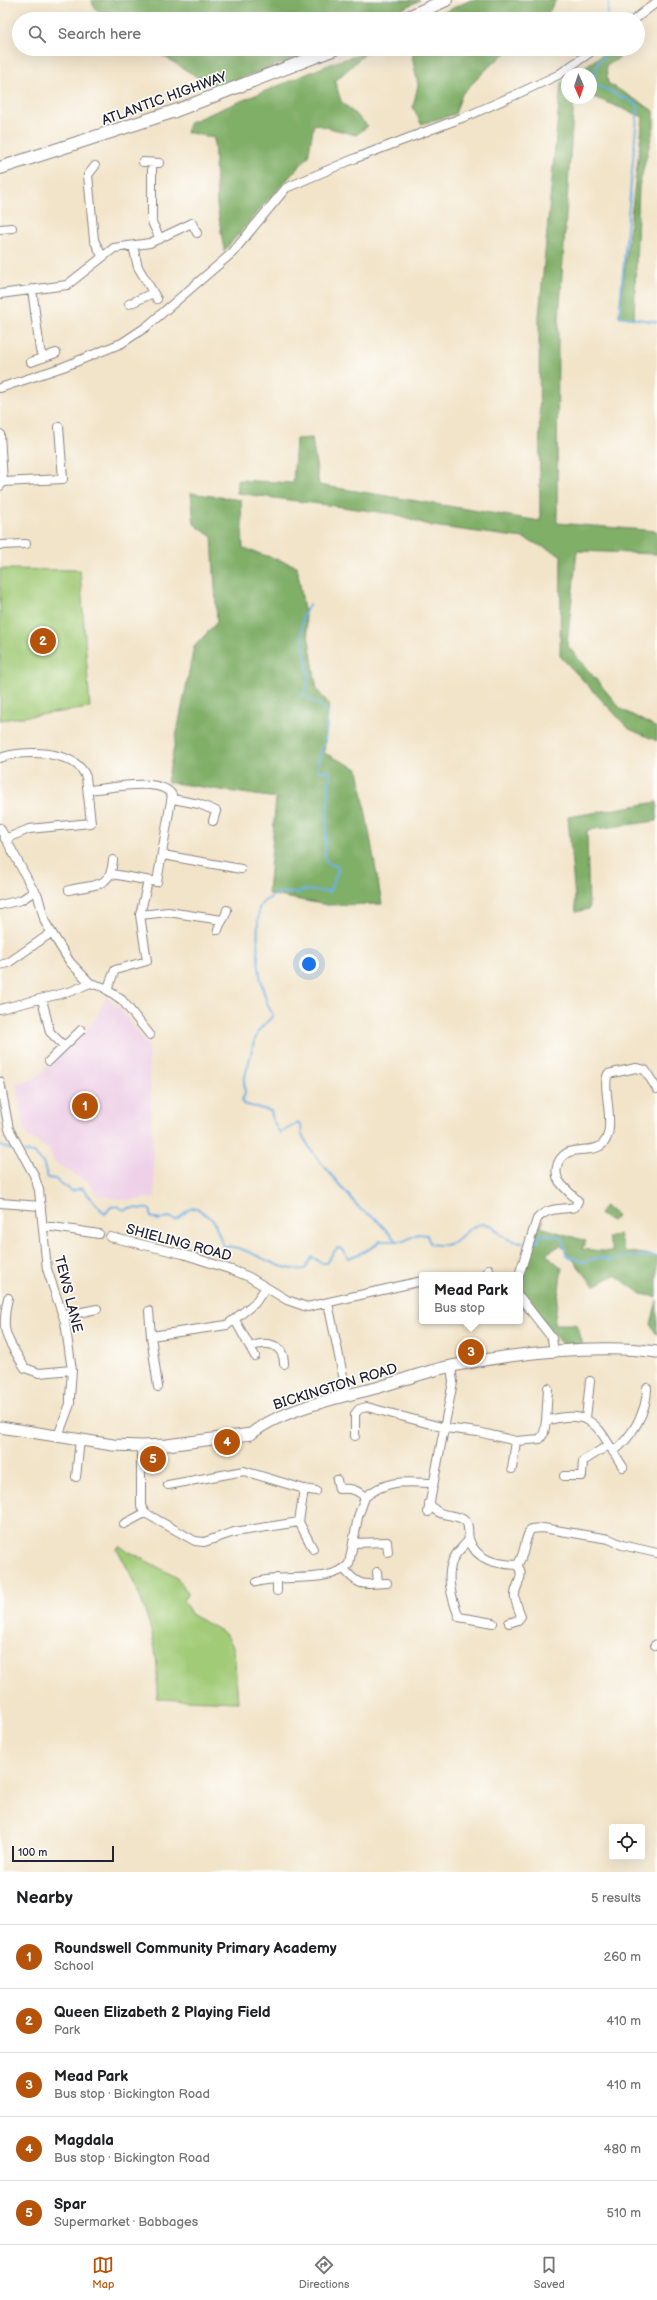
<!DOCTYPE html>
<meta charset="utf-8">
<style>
:root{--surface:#fff;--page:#f2f2f2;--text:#202124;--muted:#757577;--line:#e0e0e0;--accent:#b45309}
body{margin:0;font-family:"Balsamiq Sans",sans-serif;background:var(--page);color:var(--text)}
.controls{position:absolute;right:12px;bottom:12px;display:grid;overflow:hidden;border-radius:4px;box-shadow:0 4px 16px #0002}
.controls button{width:36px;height:36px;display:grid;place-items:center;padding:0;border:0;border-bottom:1px solid var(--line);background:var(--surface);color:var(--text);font:20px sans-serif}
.compass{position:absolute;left:561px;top:68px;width:36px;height:36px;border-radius:50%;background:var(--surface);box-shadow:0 4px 16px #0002;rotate:177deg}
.scale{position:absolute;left:12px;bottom:10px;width:102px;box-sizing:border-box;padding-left:4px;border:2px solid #22223b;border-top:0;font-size:11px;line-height:14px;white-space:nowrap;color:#22223b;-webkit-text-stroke:3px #fdfcf7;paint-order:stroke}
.you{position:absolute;left:309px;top:964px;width:14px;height:14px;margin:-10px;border:3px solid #fff;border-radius:50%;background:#1a73e8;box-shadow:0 0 0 6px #1a73e833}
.badge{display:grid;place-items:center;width:26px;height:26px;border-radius:50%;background:var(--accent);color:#fff;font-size:13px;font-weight:700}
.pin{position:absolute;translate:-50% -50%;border:2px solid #fff;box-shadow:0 1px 4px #0006}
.popup{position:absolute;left:419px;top:1272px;width:104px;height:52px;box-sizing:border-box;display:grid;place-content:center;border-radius:4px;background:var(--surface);filter:drop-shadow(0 1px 3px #0005);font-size:13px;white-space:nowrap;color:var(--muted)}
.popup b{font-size:15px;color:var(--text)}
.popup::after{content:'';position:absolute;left:50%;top:100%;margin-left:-8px;border:8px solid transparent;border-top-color:var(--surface)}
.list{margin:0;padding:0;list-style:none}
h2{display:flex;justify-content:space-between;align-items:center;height:52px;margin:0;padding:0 16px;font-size:17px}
h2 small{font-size:13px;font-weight:400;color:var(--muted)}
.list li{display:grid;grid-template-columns:26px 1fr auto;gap:12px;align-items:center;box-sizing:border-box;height:64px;padding:0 16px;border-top:1px solid var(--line)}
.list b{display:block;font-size:15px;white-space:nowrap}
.list p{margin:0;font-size:13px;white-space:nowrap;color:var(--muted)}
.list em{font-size:13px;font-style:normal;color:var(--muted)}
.icon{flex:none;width:22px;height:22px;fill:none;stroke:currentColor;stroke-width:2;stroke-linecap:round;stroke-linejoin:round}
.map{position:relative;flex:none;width:657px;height:1872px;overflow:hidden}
.search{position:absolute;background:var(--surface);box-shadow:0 4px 16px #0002;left:12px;right:12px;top:12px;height:44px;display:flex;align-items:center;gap:10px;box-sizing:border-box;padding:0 14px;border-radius:22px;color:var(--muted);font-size:15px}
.sheet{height:372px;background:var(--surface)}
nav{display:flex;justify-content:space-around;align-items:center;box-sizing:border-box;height:56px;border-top:1px solid var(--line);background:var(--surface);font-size:11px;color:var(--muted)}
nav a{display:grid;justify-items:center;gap:2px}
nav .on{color:var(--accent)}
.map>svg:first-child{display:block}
</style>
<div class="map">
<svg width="657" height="1872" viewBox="0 0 657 1872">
<rect width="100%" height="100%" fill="#fdfcf7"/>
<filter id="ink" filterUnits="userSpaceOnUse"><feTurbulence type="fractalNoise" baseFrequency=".025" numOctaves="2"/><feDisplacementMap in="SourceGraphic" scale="8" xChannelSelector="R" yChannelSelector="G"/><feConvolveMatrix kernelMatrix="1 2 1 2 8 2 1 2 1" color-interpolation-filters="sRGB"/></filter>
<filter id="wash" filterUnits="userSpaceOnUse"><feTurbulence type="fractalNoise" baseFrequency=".012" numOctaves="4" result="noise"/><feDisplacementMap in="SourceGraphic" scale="16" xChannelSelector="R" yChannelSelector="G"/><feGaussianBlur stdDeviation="0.9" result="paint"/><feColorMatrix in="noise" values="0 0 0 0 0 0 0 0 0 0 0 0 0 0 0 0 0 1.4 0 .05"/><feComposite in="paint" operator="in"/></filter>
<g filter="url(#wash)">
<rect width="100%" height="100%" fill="#f2e4c9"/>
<!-- built -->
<path fill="#eed0e8" d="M106,997l12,9 30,40 7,152 -30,2 -28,-5 -10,-15h-4l-28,-17 -6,-13 -10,-8 -10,-4 -5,-10 -8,-44 16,-4 8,-6 55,-54z"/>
<!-- green -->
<path fill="#a1cb77" stroke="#627659" d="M0,569l80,1 10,138 -90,12z
M119,1546l57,31 13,17 -6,6 9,15 34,19 8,14 4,54 -81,-3c0,-16 1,-33 -2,-49 -6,-35 -20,-70 -38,-101z"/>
<!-- forest -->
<path fill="#80af68" stroke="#516852" d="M92,0h328l-37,19h-279l-11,-14z
M471,0h85l-11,19h-117z
M152,49h166l-103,39z
M412,49h99l-19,15 -30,30 -7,20 -34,10 -8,-17 5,-22 -6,-29z
M611,49h4l5,9 -14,7 2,18 46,28v15l-15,61 -5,132 -15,-3 24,-199 -52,-21v-22h-17z
M366,53l-31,28 6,20 27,25 -12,9 -42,-11 -6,33 -40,43 -44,51 -7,-46 -3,-67 -28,-6 4,-10 148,-61z
M567,79v19h7l-16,236 -1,189 100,8v23l-80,-3 -10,94 54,64 36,19v13l-28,-12 -69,-73 1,-101 -38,-17 -91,-12 -38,-12 -157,-21v-13l56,3 3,-44 16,-1 7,47 221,36 -1,-205 22,-233z
M191,493l50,7 2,48 54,18 20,124 12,14 -5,49 34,16 24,135 -55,1 -59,-11 8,-96 -109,-16 27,-135 23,-25 -5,-85 -18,-13z
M657,802v19l-70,9 2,79 -13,3 -8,-95z
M604,1206l10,6 3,5 -5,4 -12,-6z
M544,1219l-3,8 45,14 -4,8 31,3 -5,-14 11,-4 5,17 33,5v41l-16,-3 -26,-19 -21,11 -33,-41 -15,9 16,14 -8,56h20l4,2 4,22 -17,-1 -37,-46 -7,-14 14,-55z
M657,1300v36l-6,-12z"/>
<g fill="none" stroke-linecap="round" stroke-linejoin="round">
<!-- stream -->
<path stroke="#6dafe2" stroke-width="2" d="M607,19l2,-19
M612,49l-14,14 -5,20 45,22 -19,211 38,6
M310,604c-19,21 1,55 -2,80 -1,4 -4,7 -5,11l24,15c1,11 0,19 -2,29 -2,11 -9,20 -7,32h11l1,2 -5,81 1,8 12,5v3l-9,22 -25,-2 -7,3h-19l-15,9 -4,6c-3,37 -3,75 14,108l-14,14 -5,12 -10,39 1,13 -3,6 1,4 28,7 2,10 7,12 18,-10 3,3 1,9 10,16 20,25 29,34 14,8 21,23
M0,1146l19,6
M24,1152l10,1 9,10 5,15 7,1 17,12 10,-3 23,26 6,-7 6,-1 7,4 5,-2 19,1 3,2v6l8,3 10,-3 6,3c9,-3 10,-13 22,-12l17,13 9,25c30,0 52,27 82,23l7,-12 10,6h4l11,-15h4l7,10c9,-3 26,-10 32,-17h24l14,-7 9,1 3,9c6,1 13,2 19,0 16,-5 21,-26 44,-18 8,12 19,17 34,16
M532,1241h6l3,-7 19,3 3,3 3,15 17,7 18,-5 10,4c13,-5 31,-5 46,-5"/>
</g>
</g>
<g filter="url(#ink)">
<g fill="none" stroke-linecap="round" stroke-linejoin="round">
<defs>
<path id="minor" d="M635,19l22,-17
M143,162l16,1
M152,164v58l8,17
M95,166l-7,9 6,65 8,16
M0,229l12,-1
M133,246l5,21 19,32
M32,289l8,61 3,8
M0,294l67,-9 47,-37 36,-5 42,-20 5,10
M129,304l24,-11
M31,362l25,-9
M0,388l63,-21 59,-24 24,-16 86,-74 54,-65 70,-30 116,-44 43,-19 43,-20 37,-26
M0,434l3,48 -3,4
M3,482l60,-3 -4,-52
M0,545l26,-1
M0,758c24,-9 76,-8 86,19l5,46 -62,6 -24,10
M88,790c19,-1 73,-14 84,5l-15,87 -45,-8
M173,799l26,5 17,7 -3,10
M0,828l31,58 7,10 7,26 25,40 20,21 13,4 19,13 28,35
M163,855l78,14
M69,890c25,-6 42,-1 44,-30
M0,905l21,-5 14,-9
M140,915l28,-3 54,8
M218,930c2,-9 8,-12 9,-20
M0,965l8,-2 43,-30
M107,990l8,-20 32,-9 -7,-46 8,-34
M42,999l8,33 14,14
M0,1009l72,-18 18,-8
M49,1061l32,-31
M0,1082l9,47 25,46 5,15 8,79 18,53 7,48 -2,27v7l-12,32
M0,1203l41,3
M43,1227h10l46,7
M110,1237l73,17 49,16 17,7 38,23 20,7 115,-26
M486,1275l3,-6
M519,1275l18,-56c10,-12 24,-9 38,-12l3,-6c-6,-6 -14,-13 -19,-20 -3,-5 -3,-12 -1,-18 11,-25 43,-1 50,-29 5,-17 -6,-49 0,-60l28,-6 9,2 12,19
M520,1297l32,41 2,15
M8,1298c-8,36 -1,40 17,70l14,5 33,-3
M328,1303l19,92
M149,1311l2,25
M63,1316l34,-7
M235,1320l15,27c17,-7 34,-3 34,17
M250,1347l5,9
M158,1387l-7,-51 76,-11 28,-22 11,-16
M586,1418l4,-37
M546,1421l2,-33
M355,1436v-22l4,-5 8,-2 78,21 33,4 38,9 24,-2 4,-6 2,-12c50,-15 53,10 77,46
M141,1446v60l4,7 50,28 9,1 30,-10 65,-10 5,-33 -60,-18 -76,14
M613,1452c19,-15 34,-40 34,-64
M512,1469l4,-28
M564,1476h18l1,-15 26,-16
M76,1477l4,-37
M337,1480l2,9c11,-1 17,0 26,8 23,-18 40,-15 67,-14
M304,1489l12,2
M429,1503c12,18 27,8 37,19 4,5 1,11 3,17 7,22 28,25 48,26
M428,1512l25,-130 -2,-16
M299,1522l14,27
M124,1524l21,-11
M469,1539c-4,7 -10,10 -14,17 -11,18 -3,43 4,61l34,6
M353,1543l34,-1 1,10
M517,1565c9,-10 6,-25 14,-36l12,-1 66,11 13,6 35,8
M344,1569c16,19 20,15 43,14
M377,1572l1,11
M277,1578v13
M257,1582c26,-8 75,2 92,-18l9,-47 7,-20
M509,1623l9,-3 3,-4c-2,-6 -5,-12 -6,-18 -2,-12 12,-21 2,-33
M655,1645l2,-1"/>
<path id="major" d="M0,1427l113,18 28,1 26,-1 84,-11c29,-24 88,-37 125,-46 25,-7 50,-17 76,-22 57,-12 147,-23 205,-14"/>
<path id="highway" d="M404,19l42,-19
M0,168l175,-57 160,-62"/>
</defs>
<!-- minor casing -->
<use href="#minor" stroke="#8a8382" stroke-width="10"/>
<!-- major casing -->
<use href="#major" stroke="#8a8382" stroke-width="13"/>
<!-- highway casing -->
<use href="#highway" stroke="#8a8382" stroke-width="14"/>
<!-- minor -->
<use href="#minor" stroke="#fff" stroke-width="8"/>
<!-- major -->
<use href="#major" stroke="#fff" stroke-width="11"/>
<!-- highway -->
<use href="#highway" stroke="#fff" stroke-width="12"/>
</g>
</g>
<g text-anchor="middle" stroke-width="3.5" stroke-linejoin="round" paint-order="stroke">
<!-- street labels -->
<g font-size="14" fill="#22223b" stroke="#fdfcf7">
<text transform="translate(164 98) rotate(-20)" y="5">ATLANTIC HIGHWAY</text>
<text transform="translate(179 1242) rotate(15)" y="5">SHIELING ROAD</text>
<text transform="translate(69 1294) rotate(76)" y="5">TEWS LANE</text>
<text transform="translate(335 1386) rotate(-17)" y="5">BICKINGTON ROAD</text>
</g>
</g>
</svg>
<div class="controls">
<button><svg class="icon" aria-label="locate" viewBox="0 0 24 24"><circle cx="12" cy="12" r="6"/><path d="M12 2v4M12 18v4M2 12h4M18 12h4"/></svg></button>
</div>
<svg class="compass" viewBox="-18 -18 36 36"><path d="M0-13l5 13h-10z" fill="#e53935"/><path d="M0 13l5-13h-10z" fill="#757577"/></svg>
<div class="scale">100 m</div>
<div class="you"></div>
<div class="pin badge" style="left:85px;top:1106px">1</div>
<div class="pin badge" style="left:43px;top:641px">2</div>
<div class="pin badge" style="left:471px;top:1352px">3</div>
<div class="popup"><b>Mead Park</b>Bus stop</div>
<div class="pin badge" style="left:227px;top:1442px">4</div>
<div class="pin badge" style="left:153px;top:1459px">5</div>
<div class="search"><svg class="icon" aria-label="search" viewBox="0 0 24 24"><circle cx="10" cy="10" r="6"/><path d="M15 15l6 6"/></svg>Search here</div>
</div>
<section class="sheet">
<h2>Nearby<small>5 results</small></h2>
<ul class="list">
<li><span class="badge">1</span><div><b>Roundswell Community Primary Academy</b><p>School</p></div><em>260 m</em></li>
<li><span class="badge">2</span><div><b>Queen Elizabeth 2 Playing Field</b><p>Park</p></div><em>410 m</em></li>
<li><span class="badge">3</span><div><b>Mead Park</b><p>Bus stop · Bickington Road</p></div><em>410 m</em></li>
<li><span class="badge">4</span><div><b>Magdala</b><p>Bus stop · Bickington Road</p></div><em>480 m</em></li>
<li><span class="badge">5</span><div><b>Spar</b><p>Supermarket · Babbages</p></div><em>510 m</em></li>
</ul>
</section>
<nav>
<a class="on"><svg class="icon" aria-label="map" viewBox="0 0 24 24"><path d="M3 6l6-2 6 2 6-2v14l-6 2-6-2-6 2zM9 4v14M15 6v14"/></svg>Map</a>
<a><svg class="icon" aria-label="directions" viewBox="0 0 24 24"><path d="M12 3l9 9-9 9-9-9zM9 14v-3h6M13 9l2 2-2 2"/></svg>Directions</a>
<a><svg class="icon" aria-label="saved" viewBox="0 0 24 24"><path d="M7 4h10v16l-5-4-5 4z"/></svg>Saved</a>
</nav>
